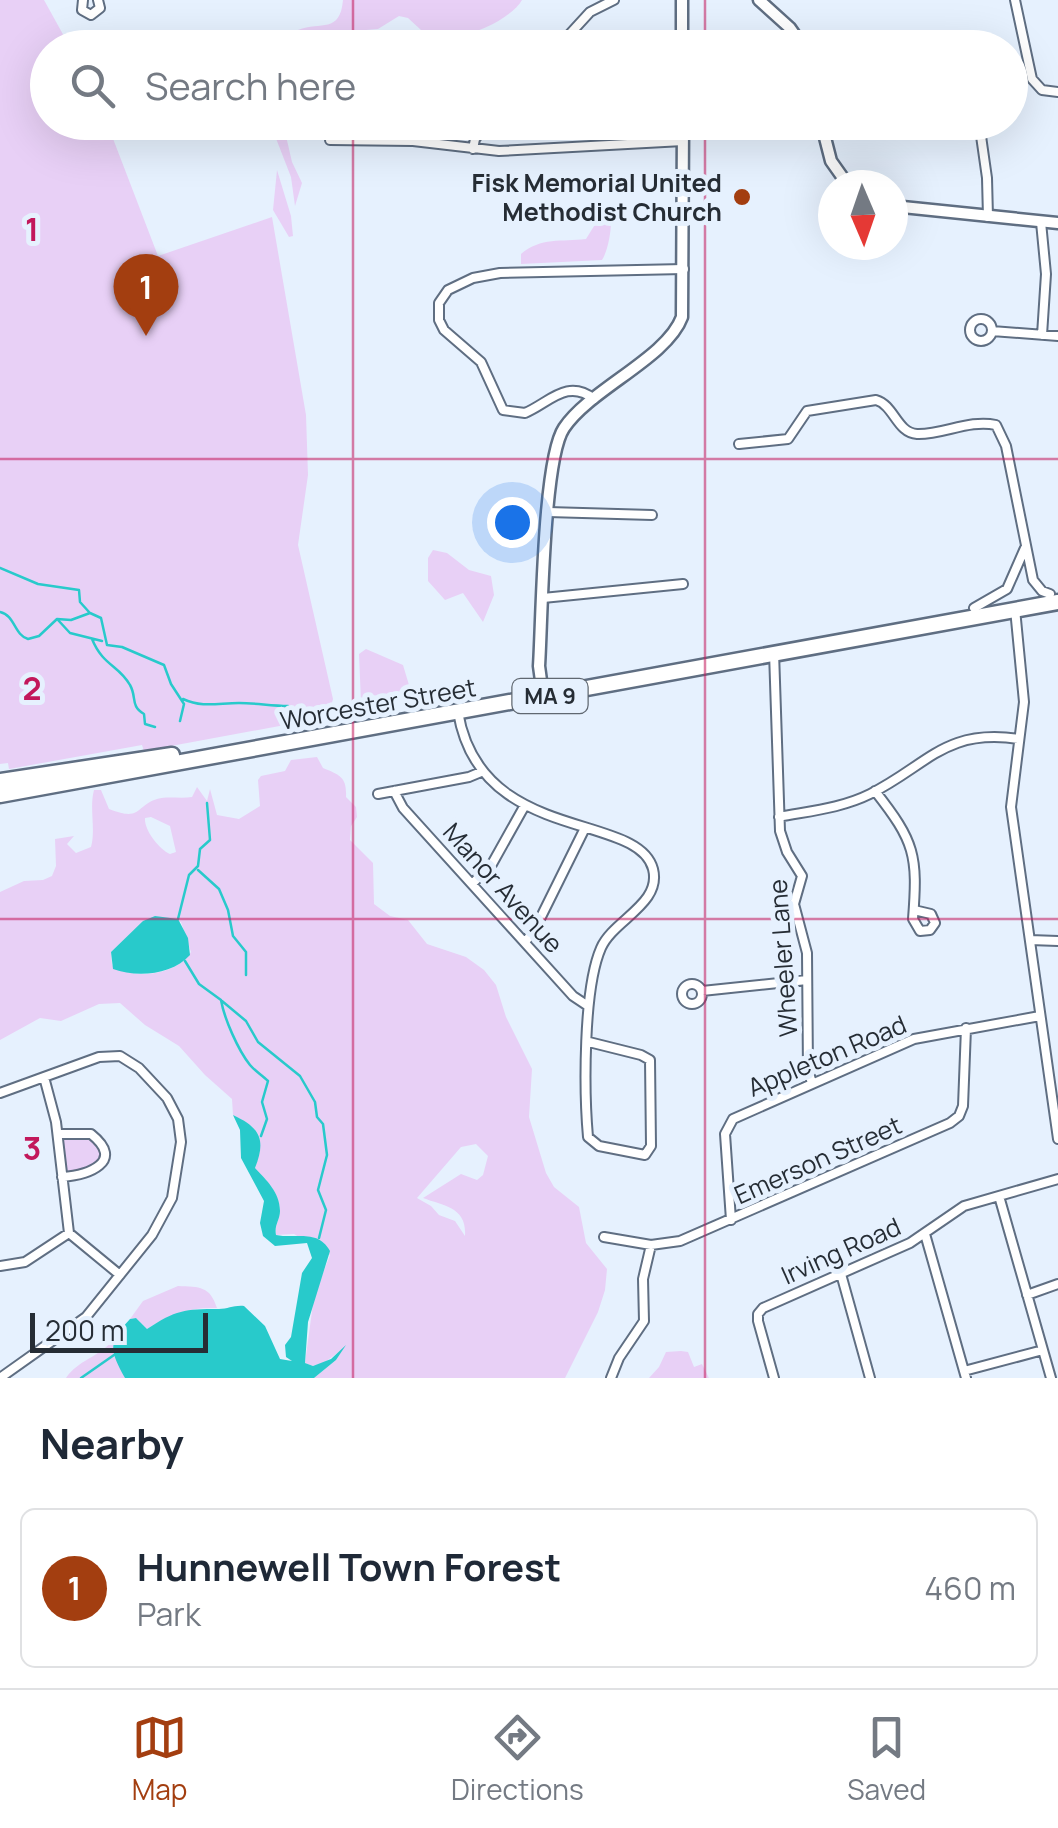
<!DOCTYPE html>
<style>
:root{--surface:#fff;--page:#f2f2f3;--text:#1f2937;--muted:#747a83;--line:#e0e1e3;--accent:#a33e10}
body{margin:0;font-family:Manrope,sans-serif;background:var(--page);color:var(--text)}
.compass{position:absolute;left:818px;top:170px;width:90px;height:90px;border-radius:50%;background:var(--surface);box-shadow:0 10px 40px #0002;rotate:178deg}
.scale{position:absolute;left:30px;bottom:25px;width:178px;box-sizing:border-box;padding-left:10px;border:5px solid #262d35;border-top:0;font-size:28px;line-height:35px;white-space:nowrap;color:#262d35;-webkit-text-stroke:8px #e6f1fe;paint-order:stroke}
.you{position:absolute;left:512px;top:522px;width:35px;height:35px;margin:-25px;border:8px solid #fff;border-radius:50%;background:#1a73e8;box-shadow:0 0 0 15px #1a73e833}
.badge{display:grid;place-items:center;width:65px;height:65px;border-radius:50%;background:var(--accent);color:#fff;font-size:32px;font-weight:700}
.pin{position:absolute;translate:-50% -82px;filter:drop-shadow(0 2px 5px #0008)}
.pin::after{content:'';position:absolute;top:52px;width:35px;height:30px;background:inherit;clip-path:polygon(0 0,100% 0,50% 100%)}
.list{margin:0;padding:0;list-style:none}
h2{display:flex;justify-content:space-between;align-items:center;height:130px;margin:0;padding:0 40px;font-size:42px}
h2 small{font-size:32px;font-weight:400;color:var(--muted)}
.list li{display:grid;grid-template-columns:65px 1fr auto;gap:30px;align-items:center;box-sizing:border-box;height:160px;margin:0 20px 20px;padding:0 20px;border:2px solid var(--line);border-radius:15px}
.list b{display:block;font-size:38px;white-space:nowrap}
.list p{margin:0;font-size:32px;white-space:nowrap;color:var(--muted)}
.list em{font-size:32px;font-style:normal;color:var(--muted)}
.icon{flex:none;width:55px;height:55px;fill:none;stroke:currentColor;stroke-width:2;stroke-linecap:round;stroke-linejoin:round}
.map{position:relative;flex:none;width:1058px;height:1378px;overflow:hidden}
.search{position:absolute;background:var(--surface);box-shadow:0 10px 40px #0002;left:30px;right:30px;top:30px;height:110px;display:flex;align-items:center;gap:25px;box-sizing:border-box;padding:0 35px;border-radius:55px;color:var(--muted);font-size:38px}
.sheet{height:310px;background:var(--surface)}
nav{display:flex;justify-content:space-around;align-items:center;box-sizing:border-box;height:140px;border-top:2px solid var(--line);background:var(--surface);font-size:28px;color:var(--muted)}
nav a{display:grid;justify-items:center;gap:5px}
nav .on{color:var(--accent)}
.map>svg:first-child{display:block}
</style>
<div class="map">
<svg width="1058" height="1378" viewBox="0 0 1058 1378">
<rect width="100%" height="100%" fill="#e6f1fe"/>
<!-- green -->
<path fill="#e8d0f6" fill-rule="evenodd" d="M0,0h44l26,47 -22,1v74l59,1 51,133 114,-39 34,198 2,60 -10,70 35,154 -5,18 -184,34 -2,-6 -133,24 -1,-6 -8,1z
M343,0h179c-9,16 -42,33 -61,35 -11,1 -28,-4 -40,-5l-13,-12 -9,-2 -21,13 -12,1 -2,17h-70l4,-17c23,-9 42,4 45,-30z
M270,123h13l9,39 10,21 -7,23 -4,-29z
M277,170l14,46 2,20 -4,1 -16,-27z
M604,210l6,1c3,12 -1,38 -8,49l-81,4v-10c20,-17 40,-12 65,-15z
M433,550l14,3 22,17 22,6 3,19 -11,27 -20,-29 -18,7 -17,-19v-23z
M366,649l37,16 6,20 -4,8 -24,8 -20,1 -2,-48z
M317,757l6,11c17,7 24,9 23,29l10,10 1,10 -6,9 -1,14 23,23 1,41 16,12 18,4 19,24 39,13 18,13 12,15 10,32 26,52 -3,48 17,56 8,14 25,20 7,36 21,26 -2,21 -7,22 -33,66h-251l22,-18 7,-11 -18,13 -12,4 -8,-3 9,-67 16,-41 -36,-21 -18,1c-2,-10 4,-15 4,-24 0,-19 -15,-31 -25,-43 10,-30 7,-38 -22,-53l-1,-16 -27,-24 -26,-29 -34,-21 -25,-22 -21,1 -38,17 -21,-3 -40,22v-148l24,-11 19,-1 9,-4 4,-10 -1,-27 19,-3 -7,8 9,9 15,-6c5,-19 -2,-38 3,-57h7l8,19c33,13 26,-3 48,-10 10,-3 24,0 35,-2l5,-10 10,14 3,-12 7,26 22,4 21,-13 -2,-26 3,-4 24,-5 6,-11zM151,817l19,9 6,26 -6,2c-11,-5 -26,-24 -25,-36zM171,920l10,2 10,30c-14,23 -58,29 -79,13l-1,-13 23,-22zM476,1144l12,12 -5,19 -6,5 -16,-6 -38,24c21,8 44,9 42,38l-10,-15 -16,-6 -8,-9 -14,-8 44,-51z
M58,1134h33l12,15 -2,14 -39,14z
M178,1286c22,1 32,0 39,22 -27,-1 -48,6 -70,21l-11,-11 -6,1 13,-18z
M112,1341l13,37h-59c12,-18 33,-21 46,-37z
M681,1351l7,1 6,15 8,-3 7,14h-60l10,-11 7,-15z"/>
<!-- water -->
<path fill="#28cacb" d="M155,916l23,3 10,19 2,17c-18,20 -53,23 -77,14l-2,-17 32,-31z
M233,1115c28,13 33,25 22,53 11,12 25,24 25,43 0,9 -6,14 -4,24 20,4 42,-6 54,16l-22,71 -3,41 8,3 18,-7 15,-14 -10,15 -22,18h-189c-16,-29 -17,-35 5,-59l6,-1 11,11c29,-19 37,-20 72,-20 9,0 15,-4 25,-3l21,20 15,33 12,2 -6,-4 -1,-12 6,-8 11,-64 10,-15 -5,-15 -32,3 -12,-10 -3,-13 4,-22 -23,-43 -1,-28z"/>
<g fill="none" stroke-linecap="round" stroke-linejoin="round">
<!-- stream -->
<path stroke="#28cacb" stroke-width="2.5" d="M0,568l38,16 41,6 1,12 9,10
M0,612c15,3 14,23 28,27l11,-3 18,-17 14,1 19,-7 11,5 6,27 15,2 42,18 7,19 13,20 -4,17
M58,620l12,13 32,8
M92,639c11,27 27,26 38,46 7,12 0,21 14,29l1,10 10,3
M183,699c20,9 35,4 56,4 17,0 32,3 49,3
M198,870l21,19 9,21 5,26 13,16v23
M178,919l11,-44 9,-9 2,-17 10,-9 -3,-37
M185,961l14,23 22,16c3,18 17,50 29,65 5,6 12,10 18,16l-6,21 5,17 -6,17
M222,1001l24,20 12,21 42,34 15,26 2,15 6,7 4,31 -9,35 8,20 -7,28
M81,1378l33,-23"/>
<defs>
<path id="street" d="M83,0l-1,10 9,5 9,-7 -2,-8
M1015,0l17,79 10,11 16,2
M557,48l33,-36 24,-12
M866,48l8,-6 8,6
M979,122l8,56 1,39
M330,140l83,1 86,10 184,-10
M473,149l2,-10 13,-17
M1041,222l5,52 -4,61
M970 330a11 11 0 1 1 22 0a11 11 0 1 1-22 0Z
M992,331l66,5
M594,399c-27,-21 -45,4 -69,14l-22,-3 -22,-48 -37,-32 -5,-10v-17l9,-13 25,-12 27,-5 184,-4
M739,444l49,-5 19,-28 69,-11c18,5 21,33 41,34 26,1 52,-15 79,-9l10,21 27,134 9,11 8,3
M548,512l104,3
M543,598l140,-14
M974,608l33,-19 18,-41
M1015,609l9,93 -13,105 47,332
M774,652l6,179 7,21 15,24 -8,28 13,49 1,117 4,13
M458,712c22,133 180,99 195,157 9,35 -40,51 -52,79 -18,41 -17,144 -13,189l11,9 46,9 6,-9 -1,-86 -9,-5 -52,-13
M394,791l9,17 170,188 15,10
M875,791c40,51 43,64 38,128l7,12 10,-1 5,-7 -4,-9 -17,-4
M378,794l91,-17 12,-5
M779,817c31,-6 63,-9 91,-23 58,-29 75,-66 149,-55
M472,884l20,-20 33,-59
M1030,940l28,1
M525,942l9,-11 51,-103
M682 994a10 10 0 1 1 20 0a10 10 0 1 1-20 0Z
M702,991l105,-11
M44,1077l12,45 13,111 51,42
M0,1093l99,-36 21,-1 19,12 28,30 11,21 3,23 -9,56 -20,37 -66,82 -86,61
M58,1134h33c35,28 -3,41 -29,43
M999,1196l52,182
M731,1220l-6,-86 8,-15 181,-80 126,-23
M925,1234l41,144
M604,1237l47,8 29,-4 270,-118 9,-7 4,-10 3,-78
M0,1266l25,-4 44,-29
M841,1274l29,104
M1027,1295l31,-11
M964,1371l79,-21
M611,1378l8,-20 25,-37 -1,-42 8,-34
M774,1378l-16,-57v-7l5,-6 147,-65 54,-37 94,-27"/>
<path id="secondary" d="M682,0v48
M759,0l31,28 14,20
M821,122l10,39 17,24
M893,206l165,17
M542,688l-3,-22c3,-45 4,-207 25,-238 26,-39 103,-70 118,-111l1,-195"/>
<path id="highway" d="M0,781l172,-26
M0,795l1058,-193"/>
</defs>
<!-- street casing -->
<use href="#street" stroke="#5f6e82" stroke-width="12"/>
<!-- secondary casing -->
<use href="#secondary" stroke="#5f6e82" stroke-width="15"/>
<!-- highway casing -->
<use href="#highway" stroke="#5f6e82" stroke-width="19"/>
<!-- street -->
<use href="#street" stroke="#fff" stroke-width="8"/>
<!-- secondary -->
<use href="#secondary" stroke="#fff" stroke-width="10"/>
<!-- highway -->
<use href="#highway" stroke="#fff" stroke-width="14"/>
</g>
<!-- grid -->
<path fill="none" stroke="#c2185b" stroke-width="2.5" stroke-opacity="0.55" d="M353,0v48M705,0v48M353,122v1256M705,122v1256M0,459h1058M0,919h1058"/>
<!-- markers -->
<circle fill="#a33e10" stroke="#e6f1fe" stroke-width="4" cx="742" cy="197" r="10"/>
<g text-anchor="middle" stroke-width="10" stroke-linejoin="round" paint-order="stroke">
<!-- shield labels -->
<rect fill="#e6f1fe" stroke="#606871" stroke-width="2.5" x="512.5" y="679" width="75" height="34" rx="8"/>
<g font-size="22" font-weight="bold" fill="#262d35">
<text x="550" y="704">MA 9</text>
</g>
<!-- poi labels -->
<g font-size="25" font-weight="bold" fill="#262d35" stroke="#e6f1fe" text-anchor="end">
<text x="722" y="192">Fisk Memorial United<tspan x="722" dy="29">Methodist Church</tspan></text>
</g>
<!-- street labels -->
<g font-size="25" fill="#262d35" stroke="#e6f1fe">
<text transform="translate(378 704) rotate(-10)" y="9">Worcester Street</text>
<text transform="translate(503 888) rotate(48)" y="9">Manor Avenue</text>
<text transform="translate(783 958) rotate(-94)" y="9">Wheeler Lane</text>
<text transform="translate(827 1056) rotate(-23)" y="9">Appleton Road</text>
<text transform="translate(818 1160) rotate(-24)" y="9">Emerson Street</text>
<text transform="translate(841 1251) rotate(-24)" y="9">Irving Road</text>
</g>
</g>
<g font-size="32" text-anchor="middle" font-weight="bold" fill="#c2185b" stroke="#e6f1fe" stroke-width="10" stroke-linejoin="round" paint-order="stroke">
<text x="32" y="241">1</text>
<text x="32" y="700">2</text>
<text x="32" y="1160">3</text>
</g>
</svg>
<svg class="compass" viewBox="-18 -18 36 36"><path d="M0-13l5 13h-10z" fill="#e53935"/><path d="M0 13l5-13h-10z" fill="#747a83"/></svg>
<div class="scale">200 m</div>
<div class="you"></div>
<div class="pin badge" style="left:146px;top:336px">1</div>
<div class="search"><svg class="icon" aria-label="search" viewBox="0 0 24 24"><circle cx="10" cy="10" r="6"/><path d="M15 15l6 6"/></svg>Search here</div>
</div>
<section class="sheet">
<h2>Nearby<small></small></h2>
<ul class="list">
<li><span class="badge">1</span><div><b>Hunnewell Town Forest</b><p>Park</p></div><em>460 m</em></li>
</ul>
</section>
<nav>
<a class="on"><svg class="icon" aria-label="map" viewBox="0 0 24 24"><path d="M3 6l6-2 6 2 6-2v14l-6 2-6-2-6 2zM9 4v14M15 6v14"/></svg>Map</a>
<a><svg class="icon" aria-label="directions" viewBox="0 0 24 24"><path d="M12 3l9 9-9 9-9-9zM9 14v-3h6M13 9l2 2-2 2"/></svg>Directions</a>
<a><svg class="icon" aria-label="saved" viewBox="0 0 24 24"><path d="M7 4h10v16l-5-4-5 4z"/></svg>Saved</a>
</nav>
